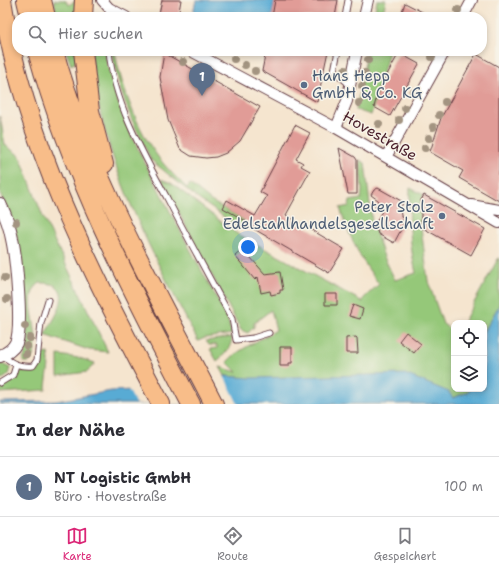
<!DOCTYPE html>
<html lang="de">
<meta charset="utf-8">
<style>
:root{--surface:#fff;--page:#f2f2f3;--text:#2b2b33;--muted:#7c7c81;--line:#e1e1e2;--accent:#db2777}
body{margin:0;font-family:"Shantell Sans",sans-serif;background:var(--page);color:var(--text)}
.controls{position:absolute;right:12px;bottom:12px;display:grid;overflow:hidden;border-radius:8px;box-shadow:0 2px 6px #0003}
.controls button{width:36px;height:36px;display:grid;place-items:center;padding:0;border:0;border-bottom:1px solid var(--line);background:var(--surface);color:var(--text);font:20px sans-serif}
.you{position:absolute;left:248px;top:247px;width:14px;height:14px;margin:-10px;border:3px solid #fff;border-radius:50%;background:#1a73e8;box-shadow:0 0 0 6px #1a73e833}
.badge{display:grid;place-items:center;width:26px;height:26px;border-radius:50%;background:var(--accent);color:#fff;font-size:13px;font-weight:700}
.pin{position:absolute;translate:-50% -33px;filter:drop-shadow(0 1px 2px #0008)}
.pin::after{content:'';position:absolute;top:21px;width:14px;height:12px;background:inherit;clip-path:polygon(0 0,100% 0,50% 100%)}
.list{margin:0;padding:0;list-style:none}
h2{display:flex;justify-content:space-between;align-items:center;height:52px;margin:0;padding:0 16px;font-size:17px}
h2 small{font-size:13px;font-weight:400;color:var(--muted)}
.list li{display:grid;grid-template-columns:26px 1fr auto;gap:12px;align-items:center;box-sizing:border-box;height:60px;padding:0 16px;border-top:1px solid var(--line)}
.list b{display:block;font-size:15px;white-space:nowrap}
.list p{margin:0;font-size:13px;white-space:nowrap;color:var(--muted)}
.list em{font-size:13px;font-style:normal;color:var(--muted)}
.icon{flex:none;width:22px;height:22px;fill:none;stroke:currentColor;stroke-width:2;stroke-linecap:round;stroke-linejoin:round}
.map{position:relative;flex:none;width:499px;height:404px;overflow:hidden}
.search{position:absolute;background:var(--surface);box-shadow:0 2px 6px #0003;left:12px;right:12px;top:12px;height:44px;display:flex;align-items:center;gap:10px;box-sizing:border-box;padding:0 14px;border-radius:16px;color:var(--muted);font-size:15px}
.sheet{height:112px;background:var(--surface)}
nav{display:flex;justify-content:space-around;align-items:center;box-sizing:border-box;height:56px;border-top:1px solid var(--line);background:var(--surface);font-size:11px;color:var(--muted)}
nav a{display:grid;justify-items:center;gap:2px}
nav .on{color:var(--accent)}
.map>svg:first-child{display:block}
</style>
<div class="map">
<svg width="499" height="404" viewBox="0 0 499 404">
<rect width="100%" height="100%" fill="#f7f3e8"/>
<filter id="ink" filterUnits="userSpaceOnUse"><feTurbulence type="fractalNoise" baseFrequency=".025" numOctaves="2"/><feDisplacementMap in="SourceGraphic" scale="8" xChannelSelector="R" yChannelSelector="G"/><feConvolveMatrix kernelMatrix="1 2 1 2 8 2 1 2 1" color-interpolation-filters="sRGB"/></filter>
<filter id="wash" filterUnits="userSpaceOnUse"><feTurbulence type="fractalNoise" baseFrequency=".012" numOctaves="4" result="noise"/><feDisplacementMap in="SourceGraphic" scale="16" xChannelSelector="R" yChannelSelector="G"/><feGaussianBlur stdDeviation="0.9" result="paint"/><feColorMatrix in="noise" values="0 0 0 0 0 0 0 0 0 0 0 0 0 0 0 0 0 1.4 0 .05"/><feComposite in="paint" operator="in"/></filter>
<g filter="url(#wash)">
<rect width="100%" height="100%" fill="#f5e5cf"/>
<!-- green -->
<path fill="#95c879" stroke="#707452" d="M54,0h11l4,5 6,-4 2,16h-20z
M377,0h9l-4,17h-8z
M66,51h12v10l-7,4z
M91,51h14c8,52 32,97 56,143 21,41 43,81 65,121l6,19 -27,4 -7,3c-40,-76 -82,-154 -100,-238 -4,-17 -5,-35 -7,-52z
M111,51h4c4,29 22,77 39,100 9,14 21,25 33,37l3,-4 21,17 33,19 -4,8 -43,-30 -46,-38 -20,-42 -11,-30z
M367,51h22l-18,64 -15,-5z
M0,116l5,29 15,11 23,61 65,135 -19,-2 -45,-15c11,-16 35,-53 -4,-52 -23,15 9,56 -11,79h-6l5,-21 -11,-103 -4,-17 -13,-27z
M360,160l5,3 7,58 12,36 11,23 21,-7c-7,-28 -7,-56 -6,-85l14,7 -3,5v27l7,54 15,43 11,8v57h16l-2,3 -15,6 -228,-22 -5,-9 17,5 -10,-10c11,-13 34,-22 49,-32l-5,-20 -17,13v4l-6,6 -7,-3 -80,-151 10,4 65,50 127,69v-3l16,-15c-18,-23 -30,-48 -39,-76l9,-2 1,-5 11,-2 1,-8z
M499,257v48l-15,27v-9h-21z
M232,337c-1,12 -7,17 -15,24l-7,-12 7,-1v-3h-8l-3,-4z
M48,353c3,12 -2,25 -2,37l-46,3v-6l13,-6 4,-10h11l11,-4 3,-13z
M58,355l21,3 16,5 -8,9 -29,4z
M0,363l10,5c1,7 -4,9 -10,12z"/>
<!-- water -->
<path fill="#59abd4" stroke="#526580" d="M196,0h79l-3,17h-80z
M499,305v99h-499v-2l56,-1 55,-10 67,-3 47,-12 26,2 154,-4 44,18 4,6 15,-6 2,-3h14v-57z"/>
<!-- pier -->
<path fill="#f5e5cf" d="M223,374l15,30h-102l-8,-15 50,-3z"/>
<g id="blocks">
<!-- building -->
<path fill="#e19c97" d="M162,0h19l-3,17 -19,-3z
M275,0h63l-3,17h-63z
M405,3l27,14h-32z
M266,51h62l-11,51 -55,-31z
M164,53l96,54 -20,34 -14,12 -10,4 -10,1 -15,-2 -11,-7 -12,-29 -8,-43z
M399,53l20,11 -29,52 -16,-9 5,-18z
M476,54l23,13v134l-40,-23 4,-7 -33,-19 11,-34z
M295,125l15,8 -14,26 7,4 -2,3 9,5 -24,44 58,34 -15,24 -80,-47 2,-2 -28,-16 4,-8 28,16 12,-20 -7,-4z
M339,148l16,9 2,3v34h-9z
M378,188l25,14 -3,8 3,16 -9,17 -16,-9 -3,-10 7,-13 -7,-4 3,-7 -7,-5 3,-5z
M424,195l61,34 -14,26 -50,-28v-27z
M243,249l22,25 15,-2 3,18h-3v3l-9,2 -1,-4 -9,2 -3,-16 -3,3 -20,-24z
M325,294h12v11h-12z
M353,305l10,4 -3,10 -11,-3z
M406,332l15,12 -7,9 -15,-12z
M356,337l1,1 1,15h-12v-15z
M280,347h12v16h-3v3h-9z"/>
</g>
</g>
<g filter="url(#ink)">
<use href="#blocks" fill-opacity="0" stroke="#643d44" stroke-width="1"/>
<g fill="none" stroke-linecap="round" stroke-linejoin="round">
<defs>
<path id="service" d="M108,17l1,-9
M345,17l3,-17
M109,51c5,52 33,101 58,147 21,41 43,81 65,121l4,21 17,-2 16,-5
M338,51l-4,20 17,15
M3,356c10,8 16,11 30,10l4,-6 4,-37 7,-23
M0,383l13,-8 3,-10"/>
<path id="minor" d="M102,0l7,8 17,9
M364,17l4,-17
M463,17l9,-17
M191,51l145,77 163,95
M336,128l11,-27 10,-50
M386,157l59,-106
M471,205l28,5"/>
<path id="tertiary" d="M0,204c5,10 10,23 12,35 4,18 11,89 4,104 -3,6 -10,11 -16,13"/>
<path id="motorway" d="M2,0c22,144 92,276 159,404
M26,0l4,17
M42,0l4,17
M83,17l1,-17
M37,51c35,126 94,238 154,353
M54,51c35,125 101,238 160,353
M83,51l7,60 14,53"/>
</defs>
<!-- service casing -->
<use href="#service" stroke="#643d44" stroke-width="7"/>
<!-- minor casing -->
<use href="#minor" stroke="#643d44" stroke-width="12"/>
<!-- tertiary casing -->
<use href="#tertiary" stroke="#643d44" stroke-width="14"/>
<!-- motorway casing -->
<use href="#motorway" stroke="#643d44" stroke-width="20"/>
<!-- service -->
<use href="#service" stroke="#fff" stroke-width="5"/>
<!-- minor -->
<use href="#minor" stroke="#fff" stroke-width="10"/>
<!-- tertiary -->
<use href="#tertiary" stroke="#fff" stroke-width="12"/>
<!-- motorway -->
<use href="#motorway" stroke="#f8bd89" stroke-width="18"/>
</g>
<!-- trees -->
<g fill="#a39481">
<circle cx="458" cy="10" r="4"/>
<circle cx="432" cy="57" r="4"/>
<circle cx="234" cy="59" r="4"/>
<circle cx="368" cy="60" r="4"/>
<circle cx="183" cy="62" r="4"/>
<circle cx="245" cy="65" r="4"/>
<circle cx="345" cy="70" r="4"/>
<circle cx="255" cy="71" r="4"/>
<circle cx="365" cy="73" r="4"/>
<circle cx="362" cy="86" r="4"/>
<circle cx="341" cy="93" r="4"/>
<circle cx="413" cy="93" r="4"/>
<circle cx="445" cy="102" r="4"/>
<circle cx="359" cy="103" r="4"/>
<circle cx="405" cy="108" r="4"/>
<circle cx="439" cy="115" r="4"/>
<circle cx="399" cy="120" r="4"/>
<circle cx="379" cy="124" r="4"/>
<circle cx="433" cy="127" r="4"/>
<circle cx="429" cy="138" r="4"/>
<circle cx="425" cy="148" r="4"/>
<circle cx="16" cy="222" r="4"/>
<circle cx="5" cy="278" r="4"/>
<circle cx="7" cy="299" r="4"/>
<circle cx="25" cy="326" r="4"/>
<circle cx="30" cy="338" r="4"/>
<circle cx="27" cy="346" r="4"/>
<circle cx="26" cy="354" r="4"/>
</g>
</g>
<!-- markers -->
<g fill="#5c6f8a" stroke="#f7f3e8" stroke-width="1.5">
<circle cx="304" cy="85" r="4"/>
<circle cx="442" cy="216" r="4"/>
</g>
<g text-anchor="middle" stroke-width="3" stroke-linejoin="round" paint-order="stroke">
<!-- service labels -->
<g font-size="15" fill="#4e5e75" stroke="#f7f3e8" text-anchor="start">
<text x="312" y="81">Hans Hepp<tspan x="312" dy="17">GmbH &amp; Co. KG</tspan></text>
<text x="434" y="212" text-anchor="end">Peter Stolz<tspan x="434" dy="17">Edelstahlhandelsgesellschaft</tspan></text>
</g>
<!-- street labels -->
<g font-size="15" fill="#4a1f2b" stroke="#f7f3e8">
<text transform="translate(380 136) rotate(30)" y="5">Hovestraße</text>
</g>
</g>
</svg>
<div class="controls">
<button><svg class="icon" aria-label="locate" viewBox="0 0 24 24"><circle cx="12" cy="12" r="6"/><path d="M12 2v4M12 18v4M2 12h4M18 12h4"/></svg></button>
<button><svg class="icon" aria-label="layers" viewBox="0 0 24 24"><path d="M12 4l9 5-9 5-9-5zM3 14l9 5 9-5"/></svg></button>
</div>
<div class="you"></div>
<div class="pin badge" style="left:202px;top:96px;background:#5c6f8a">1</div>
<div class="search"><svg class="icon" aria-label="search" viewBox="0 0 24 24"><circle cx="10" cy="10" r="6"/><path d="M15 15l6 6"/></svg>Hier suchen</div>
</div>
<section class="sheet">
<h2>In der Nähe<small></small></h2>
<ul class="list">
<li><span class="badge" style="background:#5c6f8a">1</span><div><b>NT Logistic GmbH</b><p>Büro · Hovestraße</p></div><em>100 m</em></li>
</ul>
</section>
<nav>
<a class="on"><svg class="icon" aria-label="map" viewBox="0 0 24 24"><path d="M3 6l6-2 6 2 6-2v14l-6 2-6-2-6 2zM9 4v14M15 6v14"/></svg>Karte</a>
<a><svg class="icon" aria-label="directions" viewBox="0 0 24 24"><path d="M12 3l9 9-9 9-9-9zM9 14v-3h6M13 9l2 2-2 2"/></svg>Route</a>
<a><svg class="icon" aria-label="saved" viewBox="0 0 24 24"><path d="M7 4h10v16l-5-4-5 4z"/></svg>Gespeichert</a>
</nav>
